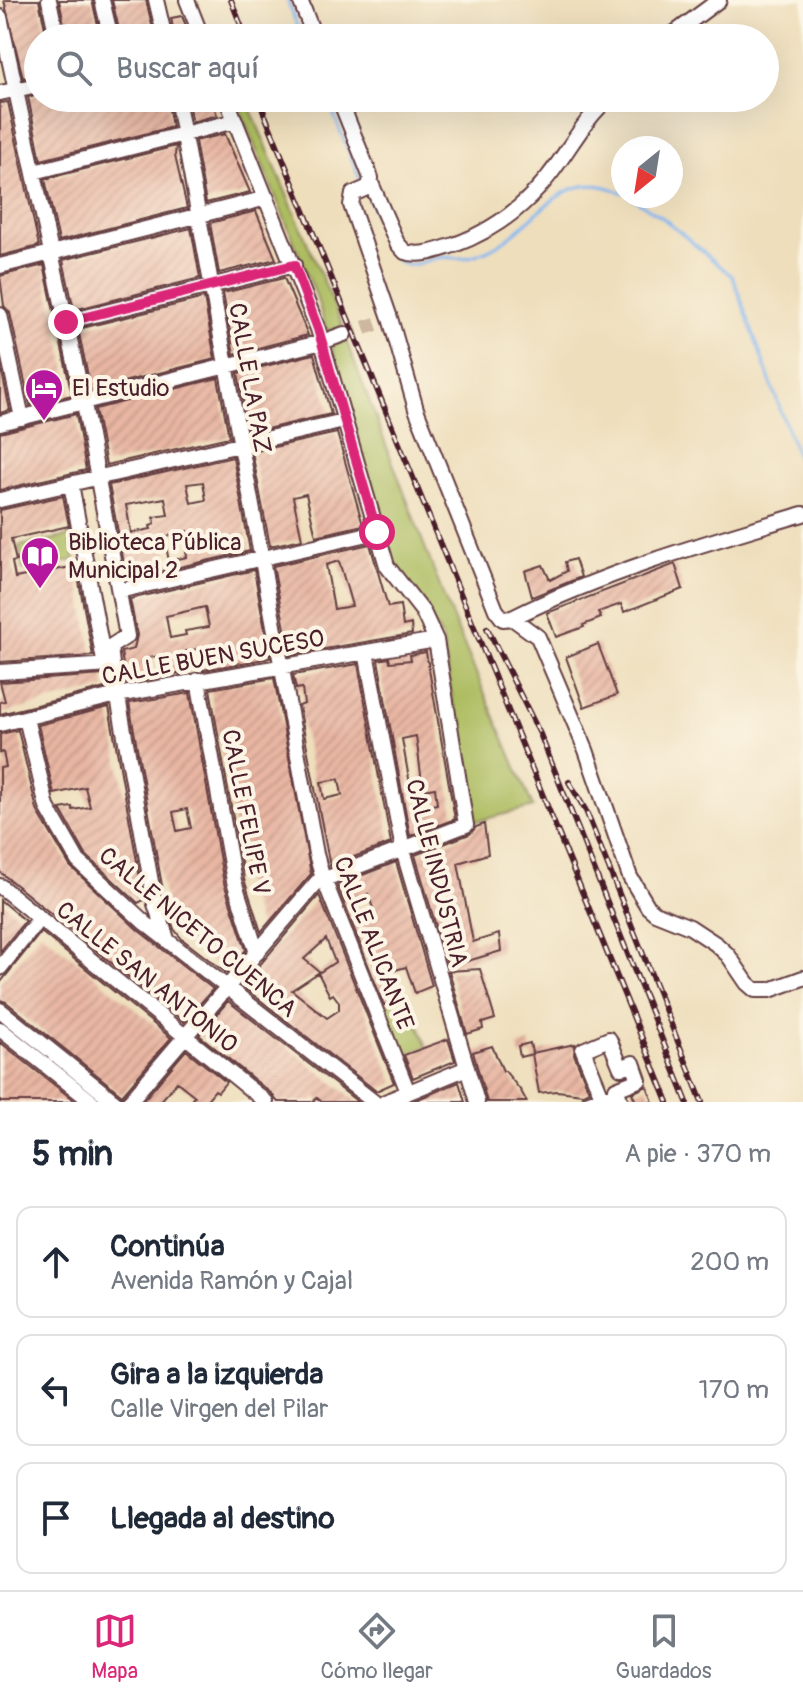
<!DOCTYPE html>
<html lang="es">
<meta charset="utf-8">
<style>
:root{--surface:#fff;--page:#f2f2f3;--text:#1f2937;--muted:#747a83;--line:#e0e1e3;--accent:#db2777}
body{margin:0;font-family:Pangolin,sans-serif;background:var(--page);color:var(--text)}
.compass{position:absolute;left:611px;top:136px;width:72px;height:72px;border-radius:50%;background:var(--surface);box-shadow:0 8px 32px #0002;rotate:210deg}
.stop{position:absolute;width:24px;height:24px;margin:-18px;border:6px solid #db2777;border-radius:50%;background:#fff}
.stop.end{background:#db2777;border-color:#fff;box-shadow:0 2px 8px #0008}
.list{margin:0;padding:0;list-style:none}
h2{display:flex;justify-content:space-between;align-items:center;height:104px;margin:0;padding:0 32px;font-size:34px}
h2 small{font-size:26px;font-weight:400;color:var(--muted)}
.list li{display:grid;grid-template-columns:52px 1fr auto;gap:24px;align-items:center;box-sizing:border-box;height:112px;margin:0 16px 16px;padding:0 16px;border:2px solid var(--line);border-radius:16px}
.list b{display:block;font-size:30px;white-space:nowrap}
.list p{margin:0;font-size:26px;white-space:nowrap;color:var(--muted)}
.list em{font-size:26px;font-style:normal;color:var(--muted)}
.icon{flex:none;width:44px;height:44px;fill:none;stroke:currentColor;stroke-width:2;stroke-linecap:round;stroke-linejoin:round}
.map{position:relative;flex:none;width:803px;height:1102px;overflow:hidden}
.search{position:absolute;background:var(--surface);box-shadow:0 8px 32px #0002;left:24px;right:24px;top:24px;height:88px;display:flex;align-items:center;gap:20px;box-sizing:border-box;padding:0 28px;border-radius:44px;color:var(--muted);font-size:30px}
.sheet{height:488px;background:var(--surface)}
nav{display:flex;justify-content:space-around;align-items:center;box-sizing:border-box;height:112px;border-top:2px solid var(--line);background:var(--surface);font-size:22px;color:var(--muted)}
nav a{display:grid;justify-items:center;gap:4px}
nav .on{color:var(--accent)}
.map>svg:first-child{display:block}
</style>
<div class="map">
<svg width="803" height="1102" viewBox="0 0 803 1102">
<defs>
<pattern id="building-hatch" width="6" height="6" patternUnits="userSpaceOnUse" patternTransform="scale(2)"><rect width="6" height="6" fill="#e8b6a2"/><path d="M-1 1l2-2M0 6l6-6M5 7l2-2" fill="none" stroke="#c89c8c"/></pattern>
</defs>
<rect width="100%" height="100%" fill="#fcf5e5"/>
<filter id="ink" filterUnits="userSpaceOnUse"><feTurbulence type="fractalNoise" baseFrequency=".0125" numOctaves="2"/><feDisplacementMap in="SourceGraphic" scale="16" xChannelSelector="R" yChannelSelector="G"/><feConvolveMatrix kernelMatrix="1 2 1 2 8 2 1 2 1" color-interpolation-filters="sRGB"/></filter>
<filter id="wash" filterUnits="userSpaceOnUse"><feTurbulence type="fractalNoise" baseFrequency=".006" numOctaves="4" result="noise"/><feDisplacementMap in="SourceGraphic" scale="32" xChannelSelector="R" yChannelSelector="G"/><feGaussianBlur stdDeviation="1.8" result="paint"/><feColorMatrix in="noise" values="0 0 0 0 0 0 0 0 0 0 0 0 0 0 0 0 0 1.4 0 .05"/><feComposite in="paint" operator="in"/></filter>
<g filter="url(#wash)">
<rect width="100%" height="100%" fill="#eedebc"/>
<!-- park -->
<path fill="#acbc5f" stroke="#7b6e45" stroke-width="2" d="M235,98h11l97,229 -16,4 -12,-38z
M346,340l101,265 86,202 -60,15 -31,-185 -49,-75 -61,-216z
M70,536l5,24 -52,10 -4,-24z
M407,996l20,51 -24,9 -20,-51z"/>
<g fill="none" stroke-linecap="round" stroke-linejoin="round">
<!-- stream -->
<path stroke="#84b8f2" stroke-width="3" d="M287,0l15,38
M327,98l34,84
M367,194c7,15 21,57 31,67 10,9 24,1 35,-2 13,-4 18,0 30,-1 7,0 17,-5 23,-7 49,-21 75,-89 137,-58
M629,196l34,22 70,59 70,196"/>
</g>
<g id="blocks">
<!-- building -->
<path fill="url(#building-hatch)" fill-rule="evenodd" d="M4,0h35l8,38h-9l-2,4 2,33 -15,3z
M59,0h33l9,38h-34z
M112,0h34l9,38h-34z
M182,16l9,22h-16l-4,-20z
M38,95v3h129l5,29 -131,33 -13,-63z
M187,98h24l6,17 -25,7z
M8,102l31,144 -39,10v-153z
M225,134l25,58 -44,11 -11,-62z
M176,146l-1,10 12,52 -128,33 -14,-62z
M256,211l20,48 -57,14 -9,-50z
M191,228l9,50 -126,32 -11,-50z
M44,265l28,130 -42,10 -20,-92 -6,-7 -4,-30z
M284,278l24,57 -74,19 -11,-61z
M204,298l11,61 -124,31 -13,-61z
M314,354l17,60 -82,19 -11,-60z
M0,363l10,47 -10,3z
M218,378l11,59 -123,28 -11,-56z
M76,414l10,56 -86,20v-57z
M337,433l26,92 -47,11 -10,-42 -13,3 9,42 -32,7 -18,-94z
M233,457l17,94 -123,28 -18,-94zM203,482l3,18 -15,3 -4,-19zM165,498l3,17 -14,2 1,7 -5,2 1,3 -20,4 -5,-28zM188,531l4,18 -6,2 1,6 -18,4 -5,-24z
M63,496l6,30 -58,13 5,22 -4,1 3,16 61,-12 17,90 -93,6v-152z
M370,544l18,63 12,-2 3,21 8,-2 1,10 -122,21 -17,-89zM339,561l13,45 -18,3 -8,-44z
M575,559l6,18 -49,20 -7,-26 18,-6 7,15 17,-9 -2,-9z
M675,564l8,25 -59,23 -3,-8 -23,8 3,6 -18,7 1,2 -28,10 -9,-24z
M254,570l16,88 -67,12 -4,-21 -13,2 3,21 -63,11 -5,-31 13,-3 3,-14 -7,-36zM205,607l4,20 -24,4 1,4 -16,3 -4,-22zM164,655l3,19 -13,3 -5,-19z
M598,644l19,51 -33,12 -18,-50z
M426,652l29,167 -45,17 -32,-176 11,-2 1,4 21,-2 -1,-5zM416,736l7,54 12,-2 2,16 -20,4 -5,-12 -10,-57z
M358,664l33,179 -61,23 -31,-160 5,-2 -2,-16 -6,1 -3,-14zM339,779l3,16 -18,4 -3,-17z
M104,675l1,13 -105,26v-12l5,-1 -5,-19z
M274,678l37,196 -50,58 -17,-53 -34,-190z
M190,693l34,190 22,67 -20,23 -44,-34 -8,-10 -9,-27 -36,-199zM187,809l4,19 -14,3 -4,-19z
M109,707l35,193 -6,3 -52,-48 -26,-46 12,-2 1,3 17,-3 -5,-20 -31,7 -16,-69z
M18,730l19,80 33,56 68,64 75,59 -29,33 -184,-150v-104l6,-1 -3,-15 -3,1v-19z
M484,824l4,30 -30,9 15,79 26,-8 2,17 -53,16 -33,-112 55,-21 6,-7z
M396,862l36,124 -17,7 -9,-26 -14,4 2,5 -7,3 10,21 -13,5 -47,-120zM368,894l7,20 -14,4 -7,-17z
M319,895l75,188 -18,8 -134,-105zM326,939l9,23 -15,10 -16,-13zM318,973l12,23 3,-2 6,8v8l-12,8 -35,-28z
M0,900l25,21 -25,31z
M41,932l130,106 -49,57 -116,-93 -6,-2v-17z
M480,969l15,50 -13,4 1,6 -16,5 -18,-63z
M228,1001l130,101h-36l-6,-5 -3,5h-35l-2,-2 -4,-6 -73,-59z
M448,1039l7,22 -42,17 -9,-23z
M0,1042l76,60h-76z
M530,1043l2,10 43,-9 -1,10 15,37 -6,3 -26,-3 -18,2 -7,-39 -12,3 -2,-11z
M492,1046l11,25h2l16,20 6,11h-40l-14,-50z
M186,1050l40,32 -8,10 -3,-2 -10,12h-9l-4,-3 3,-3 -18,-14 -17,20h-18z
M459,1082l6,20h-54z
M647,1086l6,16h-17l-4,-9z"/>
</g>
</g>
<g filter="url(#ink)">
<use href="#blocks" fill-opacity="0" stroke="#633c41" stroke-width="2"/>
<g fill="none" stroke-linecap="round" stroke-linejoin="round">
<!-- minor-tunnel -->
<path stroke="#cdb89f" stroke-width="14" stroke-dasharray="14 7" stroke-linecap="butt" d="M344,334l32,-10"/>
<defs>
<path id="minor" d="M49,0l8,38
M102,0l9,38
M156,0l9,38
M187,0l15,38
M300,0l15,38
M0,17l85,392 42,227 -17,11 2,17 43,240 12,35
M668,38l51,-38
M0,93l38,-8
M177,98l139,756 5,18 87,220
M339,98l32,80 -2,9 -16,7 -2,11 39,113 26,91 80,201 7,9 9,-1c93,-46 193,-75 291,-104
M34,172l201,-51
M371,183l26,60 8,9c17,5 33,-2 49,-7 44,-16 79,-45 105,-83 16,-23 29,-46 50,-64
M0,266l267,-68
M0,315l22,103
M66,322l228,-57
M0,423l322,-81 22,-8
M71,484l33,177
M0,500l344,-79
M119,591l258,-59
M512,618l26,19 48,113 44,127 18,30 7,6 35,14 26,17 12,11 19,28 8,7h15l33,-12
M366,652l37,198 74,252
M0,672l111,-7
M198,680l36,201 23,72
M26,718l21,89 31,54 67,62 229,179
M0,724l117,-29 319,-55
M0,886l266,216
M0,968l40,-50
M0,1010l115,92
M0,1029l92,73
M609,1039l12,29 12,-5 6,17 -23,9 4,10 -19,-5 -18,-44z
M129,1102l188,-220 149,-57 -30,-185 -13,-28 -36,-46 -69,-237 -92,-231
M385,1102l82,-34
M589,1102l8,-3 15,3"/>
</defs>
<!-- minor casing -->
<use href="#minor" stroke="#633c41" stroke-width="18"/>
<!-- minor -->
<use href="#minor" stroke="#fff" stroke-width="14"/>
<defs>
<path id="rail" d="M231,0l15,38
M258,98l410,1004
M487,628l53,106 147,368
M569,782l17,29 116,291"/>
</defs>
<!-- rail casing -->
<use href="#rail" stroke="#4a1f2b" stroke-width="6"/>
<!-- rail -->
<use href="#rail" stroke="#fcf5e5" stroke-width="3" stroke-dasharray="9" stroke-linecap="butt"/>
</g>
</g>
<g fill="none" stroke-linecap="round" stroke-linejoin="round" filter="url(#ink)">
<!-- route -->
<path stroke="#db2777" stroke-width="10" d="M66,322l228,-57 24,64 59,203"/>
</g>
<!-- icons -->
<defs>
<symbol id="hotel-pin" viewBox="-11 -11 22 30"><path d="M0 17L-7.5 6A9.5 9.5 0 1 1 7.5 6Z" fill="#b5179e" stroke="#fcf5e5"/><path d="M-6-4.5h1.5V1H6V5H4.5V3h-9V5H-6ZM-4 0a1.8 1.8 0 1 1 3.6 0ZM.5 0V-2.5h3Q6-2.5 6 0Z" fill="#fff"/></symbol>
<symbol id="library-pin" viewBox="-11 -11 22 30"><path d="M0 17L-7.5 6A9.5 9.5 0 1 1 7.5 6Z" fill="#b5179e" stroke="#fcf5e5"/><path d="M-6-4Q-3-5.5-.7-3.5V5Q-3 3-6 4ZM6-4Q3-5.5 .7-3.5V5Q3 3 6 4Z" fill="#fff"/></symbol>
</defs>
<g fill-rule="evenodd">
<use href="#hotel-pin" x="22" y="366" width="44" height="60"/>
<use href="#library-pin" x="18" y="534" width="44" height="60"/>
</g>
<g text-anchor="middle" stroke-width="8" stroke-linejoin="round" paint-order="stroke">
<!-- street labels -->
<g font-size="24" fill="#4a1f2b" stroke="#fcf5e5">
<text transform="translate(250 378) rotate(80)" y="8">CALLE LA PAZ</text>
<text transform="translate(213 657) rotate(-10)" y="8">CALLE BUEN SUCESO</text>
<text transform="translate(246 812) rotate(79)" y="8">CALLE FELIPE V</text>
<text transform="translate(437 873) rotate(76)" y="8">CALLE INDUSTRIA</text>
<text transform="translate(198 932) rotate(40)" y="8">CALLE NICETO CUENCA</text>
<text transform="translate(374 943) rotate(69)" y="8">CALLE ALICANTE</text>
<text transform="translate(147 977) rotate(39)" y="8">CALLE SAN ANTONIO</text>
</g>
<!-- poi labels -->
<g font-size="24" fill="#4a1f2b" stroke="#fcf5e5" text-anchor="start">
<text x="72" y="396">El Estudio</text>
<text x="68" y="550">Biblioteca Pública<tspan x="68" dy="28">Municipal 2</tspan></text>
</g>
</g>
</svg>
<svg class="compass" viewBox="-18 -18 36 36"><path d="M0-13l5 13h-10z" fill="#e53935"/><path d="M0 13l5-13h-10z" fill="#747a83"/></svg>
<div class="stop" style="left:377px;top:532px"></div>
<div class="stop end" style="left:66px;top:322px"></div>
<div class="search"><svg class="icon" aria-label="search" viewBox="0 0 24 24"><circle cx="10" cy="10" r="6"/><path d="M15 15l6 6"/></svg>Buscar aquí</div>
</div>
<section class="sheet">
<h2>5 min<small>A pie · 370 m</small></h2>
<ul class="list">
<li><svg class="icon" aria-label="ahead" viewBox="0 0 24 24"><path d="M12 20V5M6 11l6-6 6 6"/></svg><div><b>Continúa</b><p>Avenida Ramón y Cajal</p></div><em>200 m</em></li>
<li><svg class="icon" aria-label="left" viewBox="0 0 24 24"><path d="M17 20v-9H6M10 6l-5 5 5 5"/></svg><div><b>Gira a la izquierda</b><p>Calle Virgen del Pilar</p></div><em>170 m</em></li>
<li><svg class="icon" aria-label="arrive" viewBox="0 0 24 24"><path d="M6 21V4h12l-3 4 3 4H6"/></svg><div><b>Llegada al destino</b></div></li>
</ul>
</section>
<nav>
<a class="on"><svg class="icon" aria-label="map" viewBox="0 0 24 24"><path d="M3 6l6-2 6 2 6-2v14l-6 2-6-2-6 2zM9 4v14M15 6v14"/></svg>Mapa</a>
<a><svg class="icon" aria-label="directions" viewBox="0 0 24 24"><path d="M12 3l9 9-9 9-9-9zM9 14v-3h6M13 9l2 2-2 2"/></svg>Cómo llegar</a>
<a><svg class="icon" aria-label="saved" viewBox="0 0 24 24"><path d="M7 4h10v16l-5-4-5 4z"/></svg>Guardados</a>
</nav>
